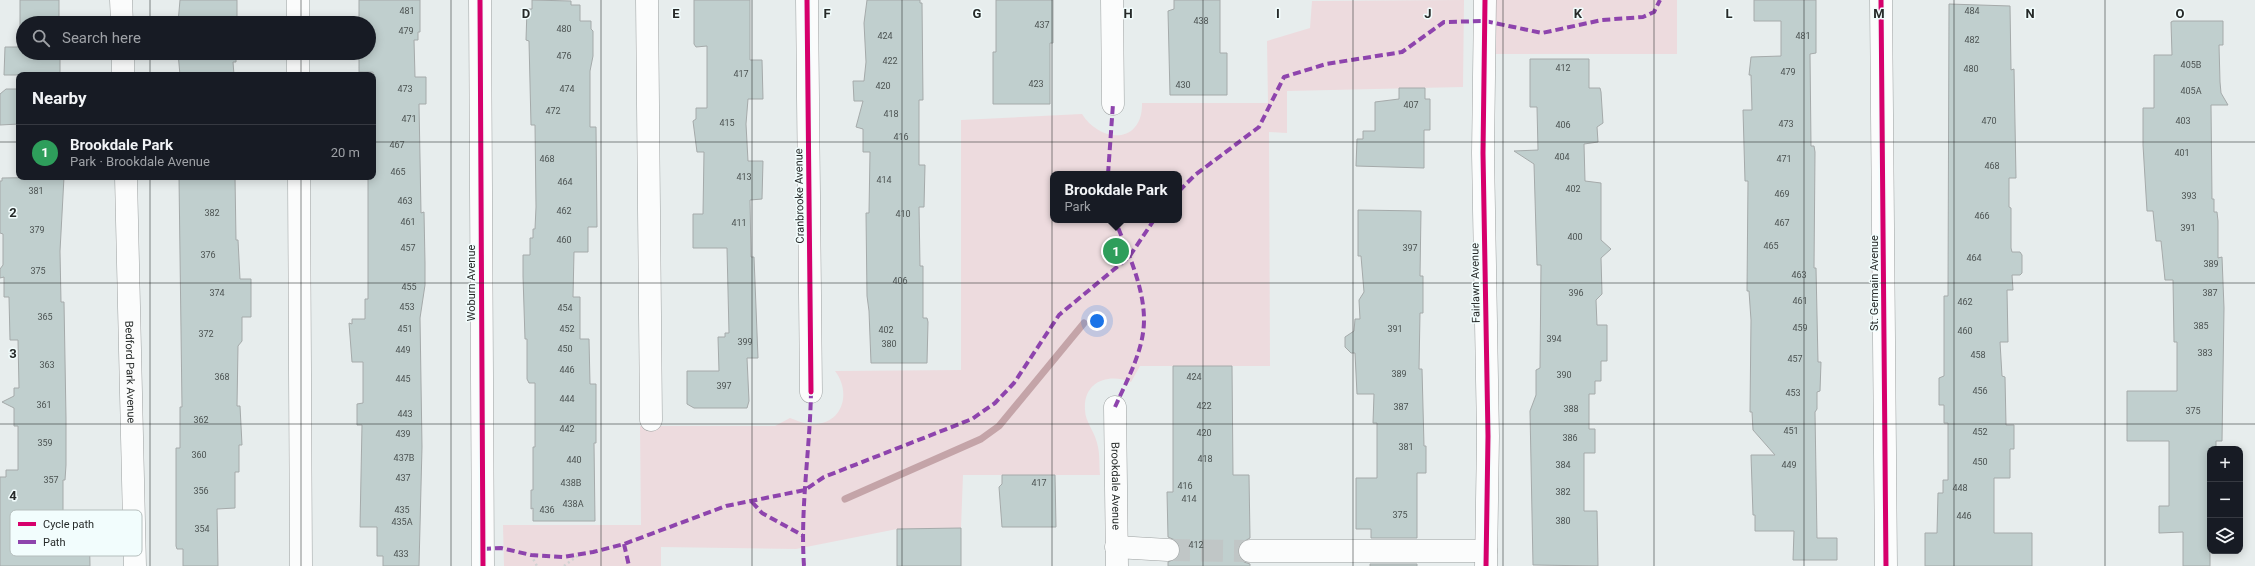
<!DOCTYPE html>
<meta charset="utf-8">
<style>
:root{--surface:#171b24;--page:#20242c;--text:#f1f3f6;--muted:#9ea1a6;--line:#363941;--accent:#d93025}
body{margin:0;font-family:Roboto,sans-serif;background:var(--page);color:var(--text)}
.controls{position:absolute;right:12px;bottom:12px;display:grid;overflow:hidden;border-radius:8px;box-shadow:0 2px 10px #0003}
.controls button{width:36px;height:36px;display:grid;place-items:center;padding:0;border:0;border-bottom:1px solid var(--line);background:var(--surface);color:var(--text);font:20px sans-serif}
.you{position:absolute;left:1097px;top:321px;width:14px;height:14px;margin:-10px;border:3px solid #fff;border-radius:50%;background:#1a73e8;box-shadow:0 0 0 6px #1a73e833}
.badge{display:grid;place-items:center;width:26px;height:26px;border-radius:50%;background:var(--accent);color:#fff;font-size:13px;font-weight:700}
.pin{position:absolute;translate:-50% -50%;border:2px solid #fff;box-shadow:0 1px 4px #0006}
.popup{position:absolute;left:1050px;top:171px;width:132px;height:52px;box-sizing:border-box;display:grid;place-content:center;border-radius:8px;background:var(--surface);filter:drop-shadow(0 1px 3px #0005);font-size:13px;white-space:nowrap;color:var(--muted)}
.popup b{font-size:15px;color:var(--text)}
.popup::after{content:'';position:absolute;left:50%;top:100%;margin-left:-8px;border:8px solid transparent;border-top-color:var(--surface)}
.list{margin:0;padding:0;list-style:none}
h2{display:flex;justify-content:space-between;align-items:center;height:52px;margin:0;padding:0 16px;font-size:17px}
h2 small{font-size:13px;font-weight:400;color:var(--muted)}
.list li{display:grid;grid-template-columns:26px 1fr auto;gap:12px;align-items:center;box-sizing:border-box;height:56px;padding:0 16px;border-top:1px solid var(--line)}
.list b{display:block;font-size:15px;white-space:nowrap}
.list p{margin:0;font-size:13px;white-space:nowrap;color:var(--muted)}
.list em{font-size:13px;font-style:normal;color:var(--muted)}
.icon{flex:none;width:22px;height:22px;fill:none;stroke:currentColor;stroke-width:2;stroke-linecap:round;stroke-linejoin:round}
.map{position:relative;flex:none;width:2255px;height:566px;overflow:hidden}
.search{position:absolute;background:var(--surface);box-shadow:0 2px 10px #0003;left:16px;top:16px;width:360px;height:44px;display:flex;align-items:center;gap:10px;box-sizing:border-box;padding:0 14px;border-radius:22px;color:var(--muted);font-size:15px}
.panel{position:absolute;background:var(--surface);box-shadow:0 2px 10px #0003;left:16px;top:72px;width:360px;height:108px;border-radius:8px}
.map>svg:first-child{display:block}
</style>
<div class="map">
<svg width="2255" height="566" viewBox="0 0 2255 566">
<rect width="100%" height="100%" fill="#e7eded"/>
<!-- green -->
<path fill="#eddbde" fill-rule="evenodd" d="M1464,0l-1,87 -176,4v42l-18,-1 1,234h-130l-9,16c-22,-9 -48,-1 -46,28 0,12 11,23 13,37 2,9 1,19 2,28h-137l-2,53 -64,1 -101,20 -135,-2v19h-157l-1,-41h138l-1,-99h135l15,-8c8,3 19,8 28,6 27,-4 32,-34 17,-53l126,-1v-250l121,-6c19,30 61,30 60,-11h126l-1,-62 43,-13 2,-27zM1053,174h126v46h-126z
M1495,0h182v54h-182z"/>
<g fill="none" stroke-linecap="round" stroke-linejoin="round">
<!-- stream -->
<path stroke="#c4a4a8" stroke-width="7" d="M845,499l136,-60 18,-13 85,-103"/>
</g>
<!-- building -->
<path fill="#c0cfce" stroke="#a5aaaa" d="M20,0h39v23h-36v30h37v22h-56l1,-28h15z
M180,0h57v23h-59z
M359,0h61v32h-2v8h-4l1,37h11v27h-7l2,109 3,-1 1,51v22l-5,33 2,129 -3,119h-36v-10h-6v-29h-17l2,-102h-5v-21l6,-1v-41h-11l-3,-39 3,1v-5h13v-20h3v-122h5v-105h-14v-19h10v-30h-10z
M532,0l39,1v4h9v16h11v8l2,2v25l-3,15v56h6l1,100h-9v25h-14l-1,45h7v42h9l1,45h6v59h-2l1,78h-62v-13l-2,1v-19h2v-43h2v-64h-6l-2,-4v-40h-2l-2,-63v-21h7v-17h3v-9h2l1,-22 -1,-82h-4l-2,-84 -3,-1 1,-31h5z
M694,0h56v60h12l1,39h-15l-2,25 2,37h15l-1,38 -12,1 1,57h3l4,101h-11l2,43 -2,7h-53l-7,-4v-33h32l-1,-34h7v-4h4l-2,-85h-34v-34h10l1,-62h-7l-4,-31 3,-2v-11h11v-62l-11,1 -2,-3z
M867,0h53v3h2l1,97h-4v65h6l-1,42h-5l1,59h3v52h4l1,4 -1,41h-56l-2,-52 -2,-15 -1,-83h3l1,-61h-7v-23l-7,-2 7,-26h-9l-1,-20h11l2,-19 -2,-39z
M996,0h57v43h-3v61h-57v-52h3z
M1174,0h46v53h7v42h-57l-2,-84 6,-2z
M1754,0h62v53l-6,1 1,92h3l1,6 -1,116h2l2,94h3l-1,29 -3,1v17l-2,3 2,126h20v22h-44l1,-29h-39v-16h-2l-2,-60h24l-22,-25 -1,-18h-2l1,-92 -2,-29h-2l1,-110h-3l-2,-71h9l-1,-35h-2l2,-18 30,-1v-35h-27z
M1949,4l61,2 1,64 3,-1 2,109h-7v29l2,1v40l1,4h8l2,3v18l-2,2h-8l1,15h-6l1,52h-8l2,34 3,1 1,48h8v24h-4v29h-16v55h38v33h-107v-33h12l1,-40h5v-13h5v-57h-4v-18h-5v-27l5,-2v-80h4z
M2173,21h50v24h-4l1,37 1,11 7,12h-17l1,94h2v13h3l1,9v37l4,-1 2,51 -2,133h-6v8h-6v117h-27v-34l-24,1v-27h10v-65h-42v-50h50v-49h-3l-1,-62h-8l-4,-39h-5l-3,-30h-6l-4,-66v-37h11v-53h18l-1,-33z
M178,53h58v9h-3l1,13h-54z
M1530,59h59v29h11l1,4 2,31 -6,4 1,15 -14,2 1,37 16,2v57l10,9 -10,9 1,36 -6,6 1,25h10v36h-6v20h-6v13h-6v35h6v24h-11v58h13l1,55 -65,-1 -3,-154 6,-16v-25l4,-2 1,-103h-4l-3,-101 -20,-13 24,-1 -1,-43h-7z
M1399,88h26v11h5v31h-6v38l-68,-2 1,-27h6v-8h12v-29l24,-3z
M6,89h13v35l-19,1v-31z
M64,177l-4,74 1,51h3l2,116v47l-1,15h-2v37h26l1,49h-90v-89h6v-7h12v-44h-4v-18l-12,-6 12,-6v-8h5l-1,-48h-8l-1,-43h-5v-20l-4,1v-9l3,-4v-31l-3,-1v-52h2v-3z
M179,177h56l1,63h2l2,39h11v38h-9v24l-4,5 -1,60h3l2,39h-3v27h-4v36l-18,1 1,57h-35v-17h-6l-1,-3v-98h4v-41h2z
M1358,210l63,1 -1,65h3v37h-3l-1,56h3l2,77h2v27h-9v65h-46v-9h-15v-51h21v-55h-4l1,-29h-17l-2,-41h-4l-6,-6v-10l9,-6 1,-12h5l-1,-19 5,-8 -3,-36h-3z
M1173,366h59l1,109h16l1,63 -11,6 -1,7 1,7 5,4 6,2v2h-82v-4l10,-5 2,-7 -5,-10 -7,-3 -1,-45h6z
M1002,475h53l1,52h-54l-3,-40 3,-3z
M961,528v38h-64v-37z
M1370,564h47v2h-47z"/>
<g fill="none" stroke-linecap="round" stroke-linejoin="round">
<!-- minor-tunnel -->
<path stroke="#c0c6c6" stroke-width="22" stroke-dasharray="22 11" stroke-linecap="butt" d="M1168,550l82,1"/>
<defs>
<g id="minor">
<path d="M121,0l1,23"/>
<path d="M298,0v23"/>
<path d="M480,0l3,566"/>
<path d="M647,0l4,420"/>
<path d="M807,0l4,392"/>
<path d="M1112,0l1,104"/>
<path d="M1485,0l-2,153 5,283 -2,130"/>
<path d="M1881,0l5,566"/>
<path d="M123,53v22"/>
<path d="M298,53v22"/>
<path id="s1" d="M126,177l9,389"/>
<path d="M299,177l2,389"/>
<path id="s2" d="M1115,407l2,159"/>
<path d="M1116,547l52,3"/>
<path d="M1250,551h236"/>
</g>
</defs>
<!-- minor casing -->
<use href="#minor" stroke="#9da1a1" stroke-width="23"/>
<!-- path -->
<path stroke="#d0d2d2" stroke-width="2.5" stroke-dasharray="2 3" stroke-linecap="butt" d="M531,555l6,11
M564,566l16,-12"/>
<!-- minor -->
<use href="#minor" stroke="#fbfcfc" stroke-width="22"/>
<!-- quiet -->
<path stroke="#8e44ad" stroke-width="4" stroke-dasharray="8 4" stroke-linecap="butt" d="M1108,174l5,-70
M1179,191l16,-16 64,-48 25,-50 42,-13 76,-12 42,-30 41,-1 57,12 60,-13 41,-3 11,-5 6,-12
M1115,407c12,-27 29,-57 29,-87 0,-34 -17,-69 -29,-100
M752,502l10,11 40,22
M624,544l5,22
M483,549l18,-1 30,7 32,2 30,-5 31,-8 102,-38 79,-16 19,-13 148,-58 23,-16 19,-20 45,-68 70,-58 25,-37
M804,566c-4,-58 6,-116 7,-174"/>
<defs>
<path id="cycleway" d="M480,0l3,566
M807,0l4,392
M1485,0l-2,153 5,283 -2,130
M1881,0l5,566"/>
</defs>
<!-- cycleway casing -->
<use href="#cycleway" stroke="#f2fdfd" stroke-width="8"/>
<!-- cycleway -->
<use href="#cycleway" stroke="#d6006c" stroke-width="5"/>
</g>
<!-- grid -->
<path fill="none" stroke="#262a29" stroke-width="1" stroke-opacity="0.55" d="M150,0v23M301,0v23M451,0v566M601,0v566M752,0v566M902,0v566M1052,0v566M1203,0v566M1353,0v566M1503,0v566M1654,0v566M1804,0v566M1954,0v566M2105,0v566M150,53v22M301,53v22M0,142h19M373,142h1882M150,177v389M301,177v389M0,283h2255M0,424h2255"/>
<g text-anchor="middle" stroke-width="3" stroke-linejoin="round" paint-order="stroke">
<!-- number labels -->
<g font-size="9" fill="#4c5352">
<text x="407" y="14">481</text>
<text x="1972" y="14">484</text>
<text x="1201" y="24">438</text>
<text x="1042" y="28">437</text>
<text x="564" y="32">480</text>
<text x="406" y="34">479</text>
<text x="885" y="39">424</text>
<text x="1803" y="39">481</text>
<text x="1972" y="43">482</text>
<text x="564" y="59">476</text>
<text x="890" y="64">422</text>
<text x="2191" y="68">405B</text>
<text x="1563" y="71">412</text>
<text x="1971" y="72">480</text>
<text x="1788" y="75">479</text>
<text x="741" y="77">417</text>
<text x="1036" y="87">423</text>
<text x="1183" y="88">430</text>
<text x="883" y="89">420</text>
<text x="405" y="92">473</text>
<text x="567" y="92">474</text>
<text x="2191" y="94">405A</text>
<text x="1411" y="108">407</text>
<text x="553" y="114">472</text>
<text x="891" y="117">418</text>
<text x="409" y="122">471</text>
<text x="1989" y="124">470</text>
<text x="2183" y="124">403</text>
<text x="727" y="126">415</text>
<text x="1786" y="127">473</text>
<text x="1563" y="128">406</text>
<text x="901" y="140">416</text>
<text x="397" y="148">467</text>
<text x="2182" y="156">401</text>
<text x="1562" y="160">404</text>
<text x="547" y="162">468</text>
<text x="1784" y="162">471</text>
<text x="1992" y="169">468</text>
<text x="398" y="175">465</text>
<text x="744" y="180">413</text>
<text x="884" y="183">414</text>
<text x="565" y="185">464</text>
<text x="1573" y="192">402</text>
<text x="36" y="194">381</text>
<text x="1782" y="197">469</text>
<text x="2189" y="199">393</text>
<text x="405" y="204">463</text>
<text x="564" y="214">462</text>
<text x="212" y="216">382</text>
<text x="903" y="217">410</text>
<text x="1982" y="219">466</text>
<text x="408" y="225">461</text>
<text x="739" y="226">411</text>
<text x="1782" y="226">467</text>
<text x="2188" y="231">391</text>
<text x="37" y="233">379</text>
<text x="1575" y="240">400</text>
<text x="564" y="243">460</text>
<text x="1771" y="249">465</text>
<text x="408" y="251">457</text>
<text x="1410" y="251">397</text>
<text x="208" y="258">376</text>
<text x="1974" y="261">464</text>
<text x="2211" y="267">389</text>
<text x="38" y="274">375</text>
<text x="1799" y="278">463</text>
<text x="900" y="284">406</text>
<text x="409" y="290">455</text>
<text x="217" y="296">374</text>
<text x="1576" y="296">396</text>
<text x="2210" y="296">387</text>
<text x="1800" y="304">461</text>
<text x="1965" y="305">462</text>
<text x="407" y="310">453</text>
<text x="565" y="311">454</text>
<text x="45" y="320">365</text>
<text x="2201" y="329">385</text>
<text x="1800" y="331">459</text>
<text x="405" y="332">451</text>
<text x="567" y="332">452</text>
<text x="1395" y="332">391</text>
<text x="886" y="333">402</text>
<text x="1965" y="334">460</text>
<text x="206" y="337">372</text>
<text x="1554" y="342">394</text>
<text x="745" y="345">399</text>
<text x="889" y="347">380</text>
<text x="565" y="352">450</text>
<text x="403" y="353">449</text>
<text x="2205" y="356">383</text>
<text x="1978" y="358">458</text>
<text x="1795" y="362">457</text>
<text x="47" y="368">363</text>
<text x="567" y="373">446</text>
<text x="1399" y="377">389</text>
<text x="1564" y="378">390</text>
<text x="222" y="380">368</text>
<text x="1194" y="380">424</text>
<text x="403" y="382">445</text>
<text x="724" y="389">397</text>
<text x="1980" y="394">456</text>
<text x="1793" y="396">453</text>
<text x="567" y="402">444</text>
<text x="44" y="408">361</text>
<text x="1204" y="409">422</text>
<text x="1401" y="410">387</text>
<text x="1571" y="412">388</text>
<text x="2193" y="414">375</text>
<text x="405" y="417">443</text>
<text x="201" y="423">362</text>
<text x="567" y="432">442</text>
<text x="1791" y="434">451</text>
<text x="1980" y="435">452</text>
<text x="1204" y="436">420</text>
<text x="403" y="437">439</text>
<text x="1570" y="441">386</text>
<text x="45" y="446">359</text>
<text x="1406" y="450">381</text>
<text x="199" y="458">360</text>
<text x="404" y="461">437B</text>
<text x="1205" y="462">418</text>
<text x="574" y="463">440</text>
<text x="1980" y="465">450</text>
<text x="1563" y="468">384</text>
<text x="1789" y="468">449</text>
<text x="403" y="481">437</text>
<text x="51" y="483">357</text>
<text x="571" y="486">438B</text>
<text x="1039" y="486">417</text>
<text x="1185" y="489">416</text>
<text x="1960" y="491">448</text>
<text x="201" y="494">356</text>
<text x="1563" y="495">382</text>
<text x="1189" y="502">414</text>
<text x="573" y="507">438A</text>
<text x="402" y="513">435</text>
<text x="547" y="513">436</text>
<text x="1400" y="518">375</text>
<text x="1964" y="519">446</text>
<text x="1563" y="524">380</text>
<text x="402" y="525">435A</text>
<text x="202" y="532">354</text>
<text x="1196" y="548">412</text>
<text x="401" y="557">433</text>
</g>
<!-- street labels -->
<g font-size="11" fill="#262a29" stroke="#f2fdfd">
<text transform="translate(799 196) rotate(-91)" y="4">Cranbrooke Avenue</text>
<text transform="translate(471 283) rotate(-90)" y="4">Woburn Avenue</text>
<text transform="translate(1475 283) rotate(-91)" y="4">Fairlawn Avenue</text>
<text transform="translate(1874 283) rotate(-90)" y="4">St. Germain Avenue</text>
<text dy="4" stroke="none"><textPath href="#s1" startOffset="195">Bedford Park Avenue</textPath></text>
<text dy="4" stroke="none"><textPath href="#s2" startOffset="79">Brookdale Avenue</textPath></text>
</g>
</g>
<!-- legend -->
<rect x="10" y="510" width="132" height="46" rx="6" fill="#f2fdfd" stroke="#b5bebd" stroke-width="1"/>
<rect x="18" y="522" width="18" height="4" fill="#d6006c"/>
<rect x="18" y="540" width="18" height="4" fill="#8e44ad"/>
<g font-size="11" fill="#262a29">
<text x="43" y="528">Cycle path</text>
<text x="43" y="546">Path</text>
</g>
<g font-size="13" text-anchor="middle" font-weight="bold" fill="#262a29" stroke="#f2fdfd" stroke-width="3" stroke-linejoin="round" paint-order="stroke">
<text x="526" y="18">D</text>
<text x="676" y="18">E</text>
<text x="827" y="18">F</text>
<text x="977" y="18">G</text>
<text x="1128" y="18">H</text>
<text x="1278" y="18">I</text>
<text x="1428" y="18">J</text>
<text x="1578" y="18">K</text>
<text x="1729" y="18">L</text>
<text x="1879" y="18">M</text>
<text x="2030" y="18">N</text>
<text x="2180" y="18">O</text>
<text x="13" y="217">2</text>
<text x="13" y="358">3</text>
<text x="13" y="500">4</text>
</g>
</svg>
<div class="controls">
<button>+</button>
<button>−</button>
<button><svg class="icon" aria-label="layers" viewBox="0 0 24 24"><path d="M12 4l9 5-9 5-9-5zM3 14l9 5 9-5"/></svg></button>
</div>
<div class="you"></div>
<div class="pin badge" style="left:1116px;top:251px;background:#2e9e5b">1</div>
<div class="popup"><b>Brookdale Park</b>Park</div>
<div class="search"><svg class="icon" aria-label="search" viewBox="0 0 24 24"><circle cx="10" cy="10" r="6"/><path d="M15 15l6 6"/></svg>Search here</div>
<section class="panel">
<h2>Nearby<small></small></h2>
<ul class="list">
<li><span class="badge" style="background:#2e9e5b">1</span><div><b>Brookdale Park</b><p>Park · Brookdale Avenue</p></div><em>20 m</em></li>
</ul>
</section>
</div>
